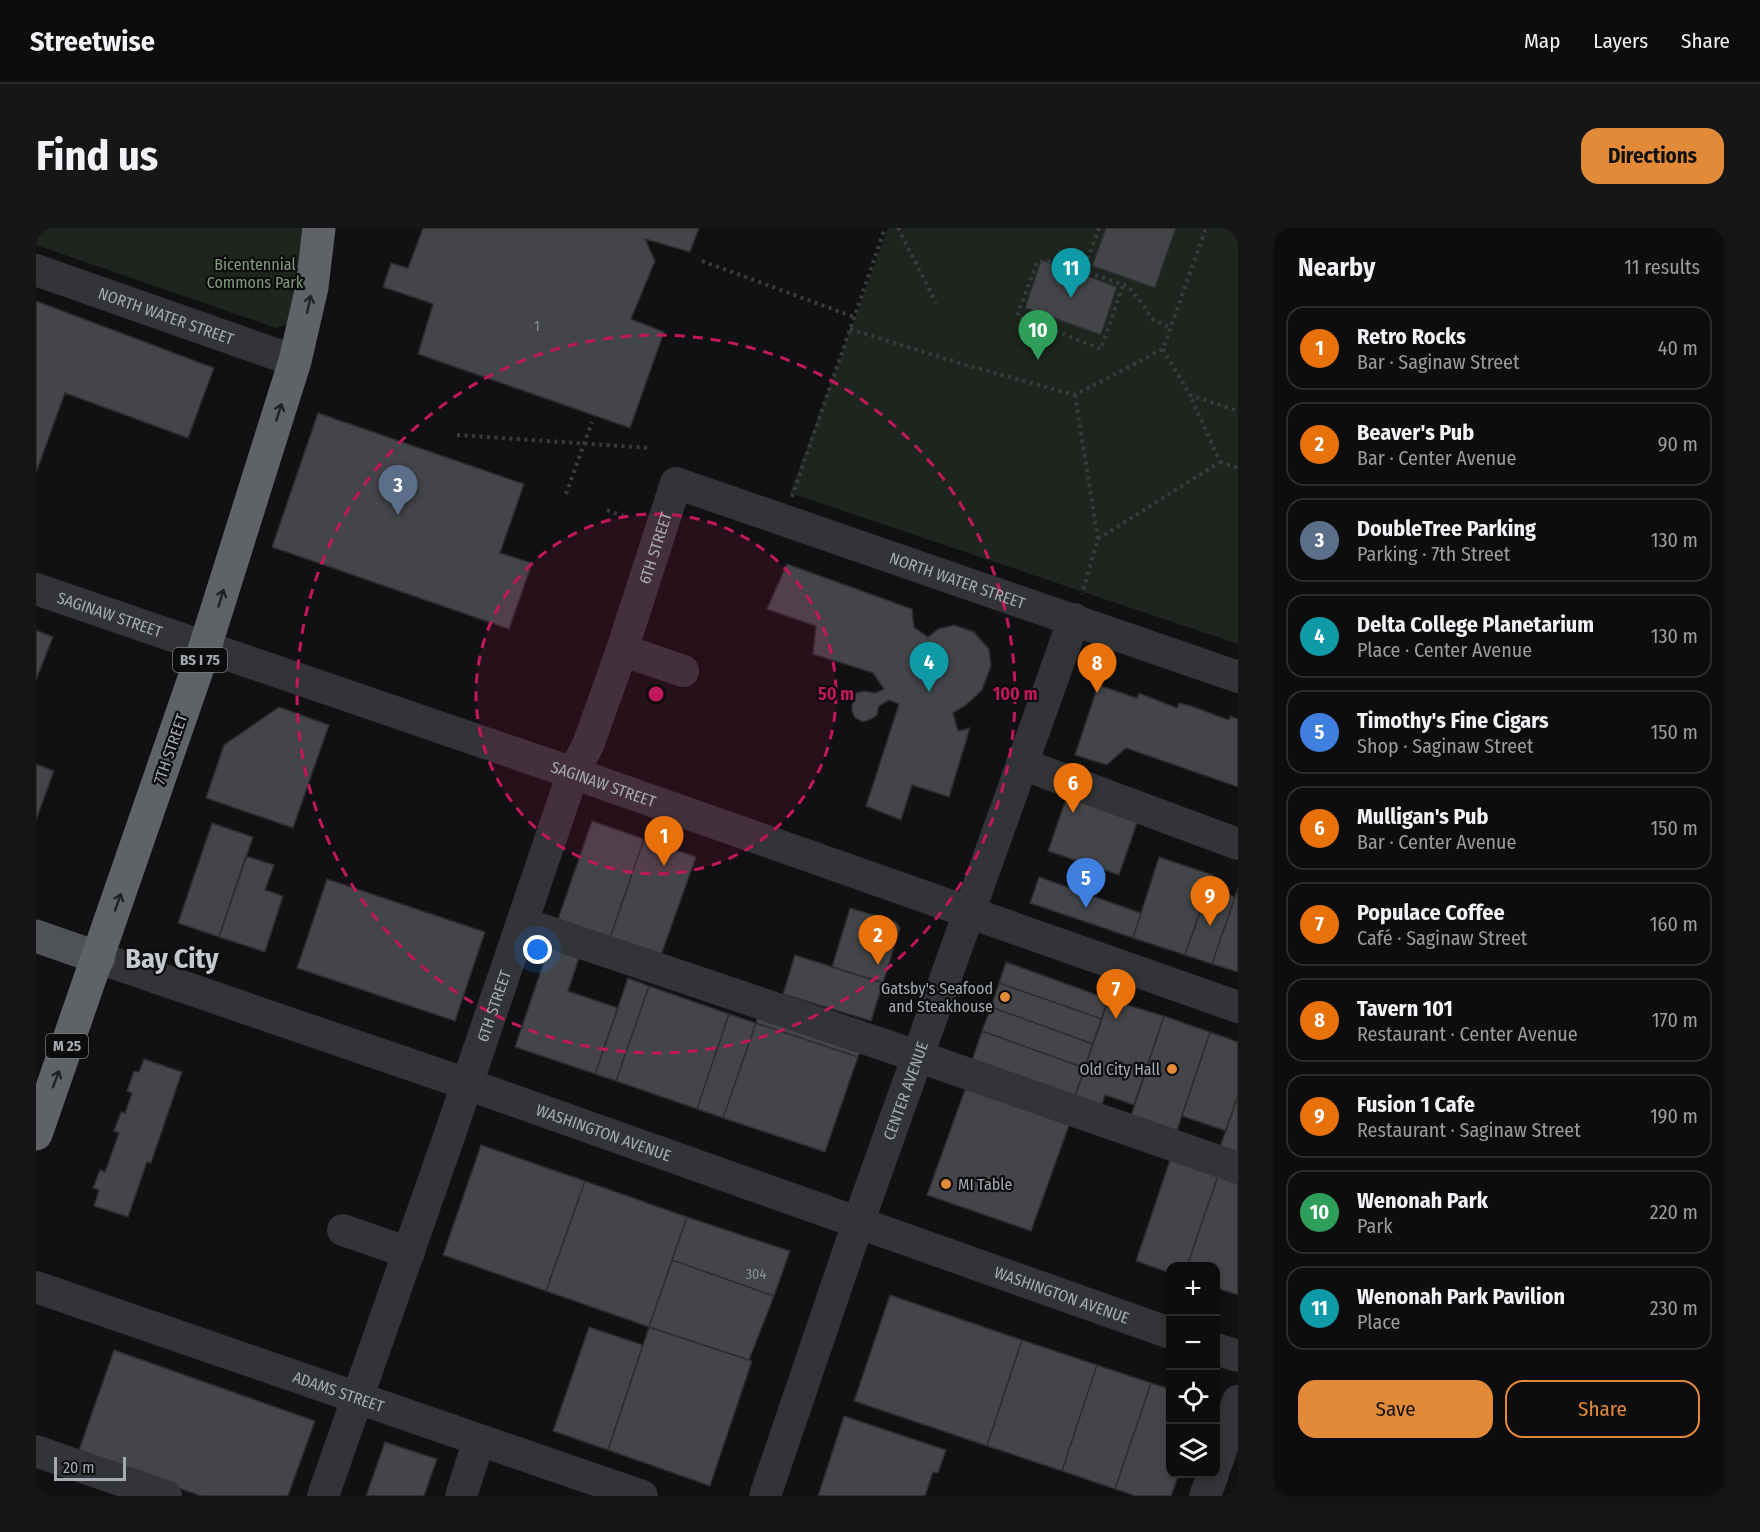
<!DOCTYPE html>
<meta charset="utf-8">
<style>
:root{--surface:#0d0d0e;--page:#161617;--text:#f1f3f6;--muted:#9a9c9e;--line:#2d2d2e;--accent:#e38a39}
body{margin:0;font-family:"Fira Sans Condensed",sans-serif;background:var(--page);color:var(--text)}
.controls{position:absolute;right:18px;bottom:18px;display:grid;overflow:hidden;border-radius:12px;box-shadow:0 3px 9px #0003}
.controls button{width:54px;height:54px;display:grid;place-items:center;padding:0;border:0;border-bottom:2px solid var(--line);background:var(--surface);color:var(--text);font:30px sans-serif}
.scale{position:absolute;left:18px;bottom:15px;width:72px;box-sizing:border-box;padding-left:6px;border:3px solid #a4abb2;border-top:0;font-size:16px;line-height:21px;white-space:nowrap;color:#a4abb2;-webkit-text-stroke:4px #0c0c0d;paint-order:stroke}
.you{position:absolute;left:502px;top:722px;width:21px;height:21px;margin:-15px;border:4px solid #fff;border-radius:50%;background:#1a73e8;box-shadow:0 0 0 9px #1a73e833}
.badge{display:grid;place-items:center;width:39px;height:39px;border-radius:50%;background:var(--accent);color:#fff;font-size:20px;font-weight:700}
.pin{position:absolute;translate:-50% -50px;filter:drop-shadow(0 2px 3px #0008)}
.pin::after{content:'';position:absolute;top:32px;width:21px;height:18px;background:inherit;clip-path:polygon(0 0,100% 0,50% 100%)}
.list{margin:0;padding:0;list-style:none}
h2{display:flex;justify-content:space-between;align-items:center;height:78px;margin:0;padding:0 24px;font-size:26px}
h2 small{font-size:20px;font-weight:400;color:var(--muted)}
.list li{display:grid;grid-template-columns:39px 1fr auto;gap:18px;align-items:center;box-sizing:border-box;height:84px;margin:0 12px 12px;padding:0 12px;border:2px solid var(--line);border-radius:18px}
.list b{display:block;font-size:22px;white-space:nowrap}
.list p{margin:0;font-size:20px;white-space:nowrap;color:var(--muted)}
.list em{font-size:20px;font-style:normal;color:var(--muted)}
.actions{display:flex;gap:12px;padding:18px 24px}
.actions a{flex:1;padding:14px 0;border:2px solid var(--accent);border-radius:18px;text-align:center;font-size:21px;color:var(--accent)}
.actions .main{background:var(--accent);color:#111}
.icon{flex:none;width:33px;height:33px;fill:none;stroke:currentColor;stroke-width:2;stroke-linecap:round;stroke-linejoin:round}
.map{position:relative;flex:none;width:1202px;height:1268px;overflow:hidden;border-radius:18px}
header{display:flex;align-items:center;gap:36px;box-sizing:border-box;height:84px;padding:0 30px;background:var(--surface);border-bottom:2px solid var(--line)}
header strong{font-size:28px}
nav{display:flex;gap:33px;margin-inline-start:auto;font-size:21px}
.intro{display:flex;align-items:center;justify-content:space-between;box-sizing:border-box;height:144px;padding:0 36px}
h1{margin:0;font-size:42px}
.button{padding:15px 27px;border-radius:18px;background:var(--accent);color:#111;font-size:21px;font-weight:700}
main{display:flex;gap:36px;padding:0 36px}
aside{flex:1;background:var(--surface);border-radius:18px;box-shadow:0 3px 9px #0003}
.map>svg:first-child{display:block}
</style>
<header>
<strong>Streetwise</strong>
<nav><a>Map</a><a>Layers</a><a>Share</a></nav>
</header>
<div class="intro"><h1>Find us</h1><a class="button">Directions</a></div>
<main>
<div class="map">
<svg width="1202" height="1268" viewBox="0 0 1202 1268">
<rect width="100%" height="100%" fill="#111113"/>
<!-- green -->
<path fill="#1e251e" d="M0,0h266v59l-4,33 -22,8 -240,-83z
M852,0h350v416l-448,-151z"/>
<!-- building -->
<path fill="#434548" stroke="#2b2c2e" stroke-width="1.5" d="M387,0h276l-9,24 -45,-13 10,22 -24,58 33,13 -34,96 -212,-74 15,-50 -50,-17 8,-24 17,5z
M1070,0h70l-21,60 -63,-22z
M1029,29l4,2 -1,2 14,4 6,11 29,11 -16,48 -76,-27 16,-48 12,4z
M0,73l178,67 -26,70 -123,-45 -29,80z
M282,185l206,71 -24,69 32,10 -23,66 -237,-82z
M751,336l125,45 2,18 14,10 10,-8 16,-4 20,7 15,17 2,17 -9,24 -16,15 -13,8 5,18 12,-3 -21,69 -37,-12 -11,35 -35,-14 33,-102 -10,-4 -10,6 -2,9 -6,4 -8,3 -8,-4 -3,-7v-6l4,-12 9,-2 10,2 9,-4 -11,-16 -60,-19 3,-28 -49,-17z
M0,402l17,7 -17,43z
M1062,457l39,13 2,-5 38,15 2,-5 12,3 38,14 1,-4 8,3v68l-112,-39 -19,17 -32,-10z
M243,479l50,18 -36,103 -87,-30 18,-53z
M0,536l18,7 -18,49z
M1031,568l71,24 -19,55 -71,-24z
M556,593l52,18 -35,102 -52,-19z
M176,595l41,14 -34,100 -41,-14z
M608,611l52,18 -36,101 -51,-17z
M210,628l28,9 -9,25 18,6 -18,56 -46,-15z
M1123,629l54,18 -28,80 -52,-17z
M1003,649l102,36 -8,25 -103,-35z
M291,651l158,53 -30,89 -158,-53z
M1172,660l27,9 -23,67 -27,-9z
M1202,660v84l-26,-8z
M814,680l46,14 4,6 -17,55 -51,-16z
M513,719l30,11 -11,33 50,17 -23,66 -80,-27z
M759,727l88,28 -12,38 -88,-27z
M970,734l102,37 -6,20 -103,-36z
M592,750l21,8 -33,95 -21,-7z
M963,755l103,36 -9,25 -102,-37z
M613,758l80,28 -32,95 -81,-28z
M1072,771l56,17 -30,89 -29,-10 -6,19 -27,-9z
M725,777l103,35 -6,17 -102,-34z
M955,779l102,37 -8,24 -103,-37z
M693,786l27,9 -33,95 -26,-9z
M1128,788l46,16 -36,107 -46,-14z
M720,795l102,34 -33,95 -102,-34z
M946,803l103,37 -13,37 -103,-36z
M1174,804l28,10v53l-12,36 -44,-15z
M108,831l38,13 -31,91 -4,-1 -19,55 -34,-11 5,-16 -6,-2 7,-18 5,2 14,-39 -5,-2 7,-19 4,1 7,-20 -5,-2 7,-20 5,1z
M931,856l104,36 -40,111 -104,-36z
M1202,867v65l-20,-7z
M445,917l104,36 -39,110 -103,-36z
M1135,929l48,16 -32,93h-17v7l-34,-12z
M1183,945l19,7v115l-22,-7v-22h-29z
M549,953l102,36 -38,110 -103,-36z
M651,989l103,34 -16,45 -102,-36z
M636,1032l102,36 -25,64 -100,-33z
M854,1067l132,45 -35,106 -133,-45z
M553,1099l54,18 -35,105 -55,-19z
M613,1099l103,34 -42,125 -102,-36z
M986,1112l75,25 -35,106 -75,-25z
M78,1122l201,71 -27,75h-87l-123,-43z
M1061,1137l54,18 -36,106 -53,-18z
M1115,1155l19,6v85h9l-8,22h-36l-20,-7z
M808,1188l102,34 -8,23 -5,-1 -8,24h-107z
M349,1214l52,17 -13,37h-58z"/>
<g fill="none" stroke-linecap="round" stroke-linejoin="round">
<!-- path -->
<path stroke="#393b3e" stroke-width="4" stroke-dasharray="3 4.5" stroke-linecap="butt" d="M862,0l38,75
M1063,0l-11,30 2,15 39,14 12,15 11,17 19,9
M1052,30l-51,4 -20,54 84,33 22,-64
M666,33l152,56
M814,101l112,35 113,31 88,-46 43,-121
M1127,121l27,46 48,16
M1039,167l23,144 -16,55
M421,207l195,13
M1184,234l18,6
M530,266l26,-72
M756,269l93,-269
M571,282l19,7
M1062,311l122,-77 -30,-67"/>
<!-- minor -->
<g stroke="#333437" stroke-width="32">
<path id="s1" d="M0,42l259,91"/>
<path id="s2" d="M0,361l537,184 665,234"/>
<path d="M586,422l61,21"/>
<path d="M986,536l216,80"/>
<path d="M486,695l395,133 321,112"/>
<path id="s3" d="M63,730l368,126 703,249"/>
<path d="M307,1002l66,23"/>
<path id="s4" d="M0,1059l606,209"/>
<path d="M1180,1121l22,7"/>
<path d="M0,1223l130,45"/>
<path d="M1180,1237l22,-64"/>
<path id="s5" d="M287,1268l129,-368 121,-355 15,-28 34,-95 54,-167 562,194"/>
<path d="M425,1268l18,-56"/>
<path id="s6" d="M729,1268l93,-273 216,-604"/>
<path d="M1169,1268l8,-22"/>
</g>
<!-- major -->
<path stroke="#4f5256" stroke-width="33" d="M0,708l63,22"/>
<!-- highway -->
<path stroke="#5f6368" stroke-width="33" d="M0,906l169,-487 90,-286 17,-74 7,-59"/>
</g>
<!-- one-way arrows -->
<defs><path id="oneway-shaft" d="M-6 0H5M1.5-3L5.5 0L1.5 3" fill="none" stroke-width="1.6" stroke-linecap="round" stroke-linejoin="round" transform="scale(1.5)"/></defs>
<g stroke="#212224">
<use href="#oneway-shaft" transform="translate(273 76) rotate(-78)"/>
<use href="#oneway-shaft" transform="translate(243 184) rotate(-73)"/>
<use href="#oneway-shaft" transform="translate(185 370) rotate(-73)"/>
<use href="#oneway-shaft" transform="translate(82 674) rotate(-71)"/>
<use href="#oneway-shaft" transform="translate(20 851) rotate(-70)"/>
</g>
<!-- distance rings -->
<circle cx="620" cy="466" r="180" fill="#c2185b" fill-opacity=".12"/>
<g fill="none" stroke="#c2185b" stroke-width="3" stroke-dasharray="10 8">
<circle cx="620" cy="466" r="180"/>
<circle cx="620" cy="466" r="359"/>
</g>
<!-- markers -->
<g fill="#e38a39" stroke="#0c0c0d" stroke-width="2">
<circle cx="969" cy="769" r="6"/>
<circle cx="1136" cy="841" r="6"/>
<circle cx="910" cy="956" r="6"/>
</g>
<g text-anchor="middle" stroke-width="4.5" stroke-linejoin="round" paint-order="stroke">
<!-- number labels -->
<g font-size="14" fill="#8c9298">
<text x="501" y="103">1</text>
<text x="720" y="1051">304</text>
</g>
<!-- shield labels -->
<g fill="#0c0c0d" stroke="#767b80" stroke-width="1.5">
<rect x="137" y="420" width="54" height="24" rx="4.5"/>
<rect x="10" y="806" width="42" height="24" rx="4.5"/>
</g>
<g font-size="15" font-weight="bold" fill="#a4abb2">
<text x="164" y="437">BS I 75</text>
<text x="31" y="823">M 25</text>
</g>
<!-- park labels -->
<g font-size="16" fill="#809c7c" stroke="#0c0c0d">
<text x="219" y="42">Bicentennial<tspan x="219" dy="18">Commons Park</tspan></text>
</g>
<!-- street labels -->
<g font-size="16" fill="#a4abb2" stroke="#0c0c0d">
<text dy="6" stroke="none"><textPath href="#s1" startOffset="138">NORTH WATER STREET</textPath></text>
<text dy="6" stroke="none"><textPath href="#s5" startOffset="1005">6TH STREET</textPath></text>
<text dy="6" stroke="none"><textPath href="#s5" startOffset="1371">NORTH WATER STREET</textPath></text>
<text dy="6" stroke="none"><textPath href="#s2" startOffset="78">SAGINAW STREET</textPath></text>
<text transform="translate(134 521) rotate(-71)" y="6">7TH STREET</text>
<text dy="6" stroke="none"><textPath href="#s2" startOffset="600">SAGINAW STREET</textPath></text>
<text dy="6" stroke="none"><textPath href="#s5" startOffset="519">6TH STREET</textPath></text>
<text dy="6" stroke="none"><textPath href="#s6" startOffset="429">CENTER AVENUE</textPath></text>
<text dy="6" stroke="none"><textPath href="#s3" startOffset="534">WASHINGTON AVENUE</textPath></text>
<text dy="6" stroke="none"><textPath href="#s3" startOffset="1020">WASHINGTON AVENUE</textPath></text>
<text dy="6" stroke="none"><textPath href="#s4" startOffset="320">ADAMS STREET</textPath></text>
</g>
<!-- poi labels -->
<g font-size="16" fill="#a4abb2" stroke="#0c0c0d" text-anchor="end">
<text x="957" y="766">Gatsby's Seafood<tspan x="957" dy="18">and Steakhouse</tspan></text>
<text x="1124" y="847">Old City Hall</text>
<text x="922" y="962" text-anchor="start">MI Table</text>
</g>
<!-- town labels -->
<g font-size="28" font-weight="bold" fill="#c4c9cf" stroke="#0c0c0d">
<text x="136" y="740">Bay City</text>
</g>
</g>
<circle cx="620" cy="466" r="9" fill="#c2185b" stroke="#0c0c0d" stroke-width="3"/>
<g font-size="18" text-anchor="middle" font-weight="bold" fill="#c2185b" stroke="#0c0c0d" stroke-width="4.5" stroke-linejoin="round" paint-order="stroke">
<text x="800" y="472">50 m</text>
<text x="979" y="472">100 m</text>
</g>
</svg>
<div class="controls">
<button>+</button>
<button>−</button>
<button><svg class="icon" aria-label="locate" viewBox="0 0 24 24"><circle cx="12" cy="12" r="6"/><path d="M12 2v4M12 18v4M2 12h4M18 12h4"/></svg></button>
<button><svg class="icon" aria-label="layers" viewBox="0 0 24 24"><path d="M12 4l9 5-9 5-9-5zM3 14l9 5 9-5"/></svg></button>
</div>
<div class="scale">20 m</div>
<div class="you"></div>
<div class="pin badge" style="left:628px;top:638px;background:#e8710a">1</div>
<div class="pin badge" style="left:842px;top:737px;background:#e8710a">2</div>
<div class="pin badge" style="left:362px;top:287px;background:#5c6f8a">3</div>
<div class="pin badge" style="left:893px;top:464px;background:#0f9aa8">4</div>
<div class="pin badge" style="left:1050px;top:680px;background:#3f7fe0">5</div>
<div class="pin badge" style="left:1037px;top:585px;background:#e8710a">6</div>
<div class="pin badge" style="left:1080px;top:791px;background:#e8710a">7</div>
<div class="pin badge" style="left:1061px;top:465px;background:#e8710a">8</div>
<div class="pin badge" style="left:1174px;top:698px;background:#e8710a">9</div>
<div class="pin badge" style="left:1002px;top:132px;background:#2e9e5b">10</div>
<div class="pin badge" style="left:1035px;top:70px;background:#0f9aa8">11</div>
</div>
<aside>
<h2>Nearby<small>11 results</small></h2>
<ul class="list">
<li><span class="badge" style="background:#e8710a">1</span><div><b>Retro Rocks</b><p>Bar · Saginaw Street</p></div><em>40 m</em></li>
<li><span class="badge" style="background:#e8710a">2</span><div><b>Beaver's Pub</b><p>Bar · Center Avenue</p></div><em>90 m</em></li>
<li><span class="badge" style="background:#5c6f8a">3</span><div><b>DoubleTree Parking</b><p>Parking · 7th Street</p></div><em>130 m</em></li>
<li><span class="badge" style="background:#0f9aa8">4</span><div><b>Delta College Planetarium</b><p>Place · Center Avenue</p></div><em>130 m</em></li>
<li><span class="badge" style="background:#3f7fe0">5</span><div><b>Timothy's Fine Cigars</b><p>Shop · Saginaw Street</p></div><em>150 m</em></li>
<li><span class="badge" style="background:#e8710a">6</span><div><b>Mulligan's Pub</b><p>Bar · Center Avenue</p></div><em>150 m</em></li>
<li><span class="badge" style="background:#e8710a">7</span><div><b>Populace Coffee</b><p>Café · Saginaw Street</p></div><em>160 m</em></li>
<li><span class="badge" style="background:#e8710a">8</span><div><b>Tavern 101</b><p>Restaurant · Center Avenue</p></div><em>170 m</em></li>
<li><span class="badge" style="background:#e8710a">9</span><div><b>Fusion 1 Cafe</b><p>Restaurant · Saginaw Street</p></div><em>190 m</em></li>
<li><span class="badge" style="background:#2e9e5b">10</span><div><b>Wenonah Park</b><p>Park</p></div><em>220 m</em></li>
<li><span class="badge" style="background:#0f9aa8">11</span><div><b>Wenonah Park Pavilion</b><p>Place</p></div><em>230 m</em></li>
</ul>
<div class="actions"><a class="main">Save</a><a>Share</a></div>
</aside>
</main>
